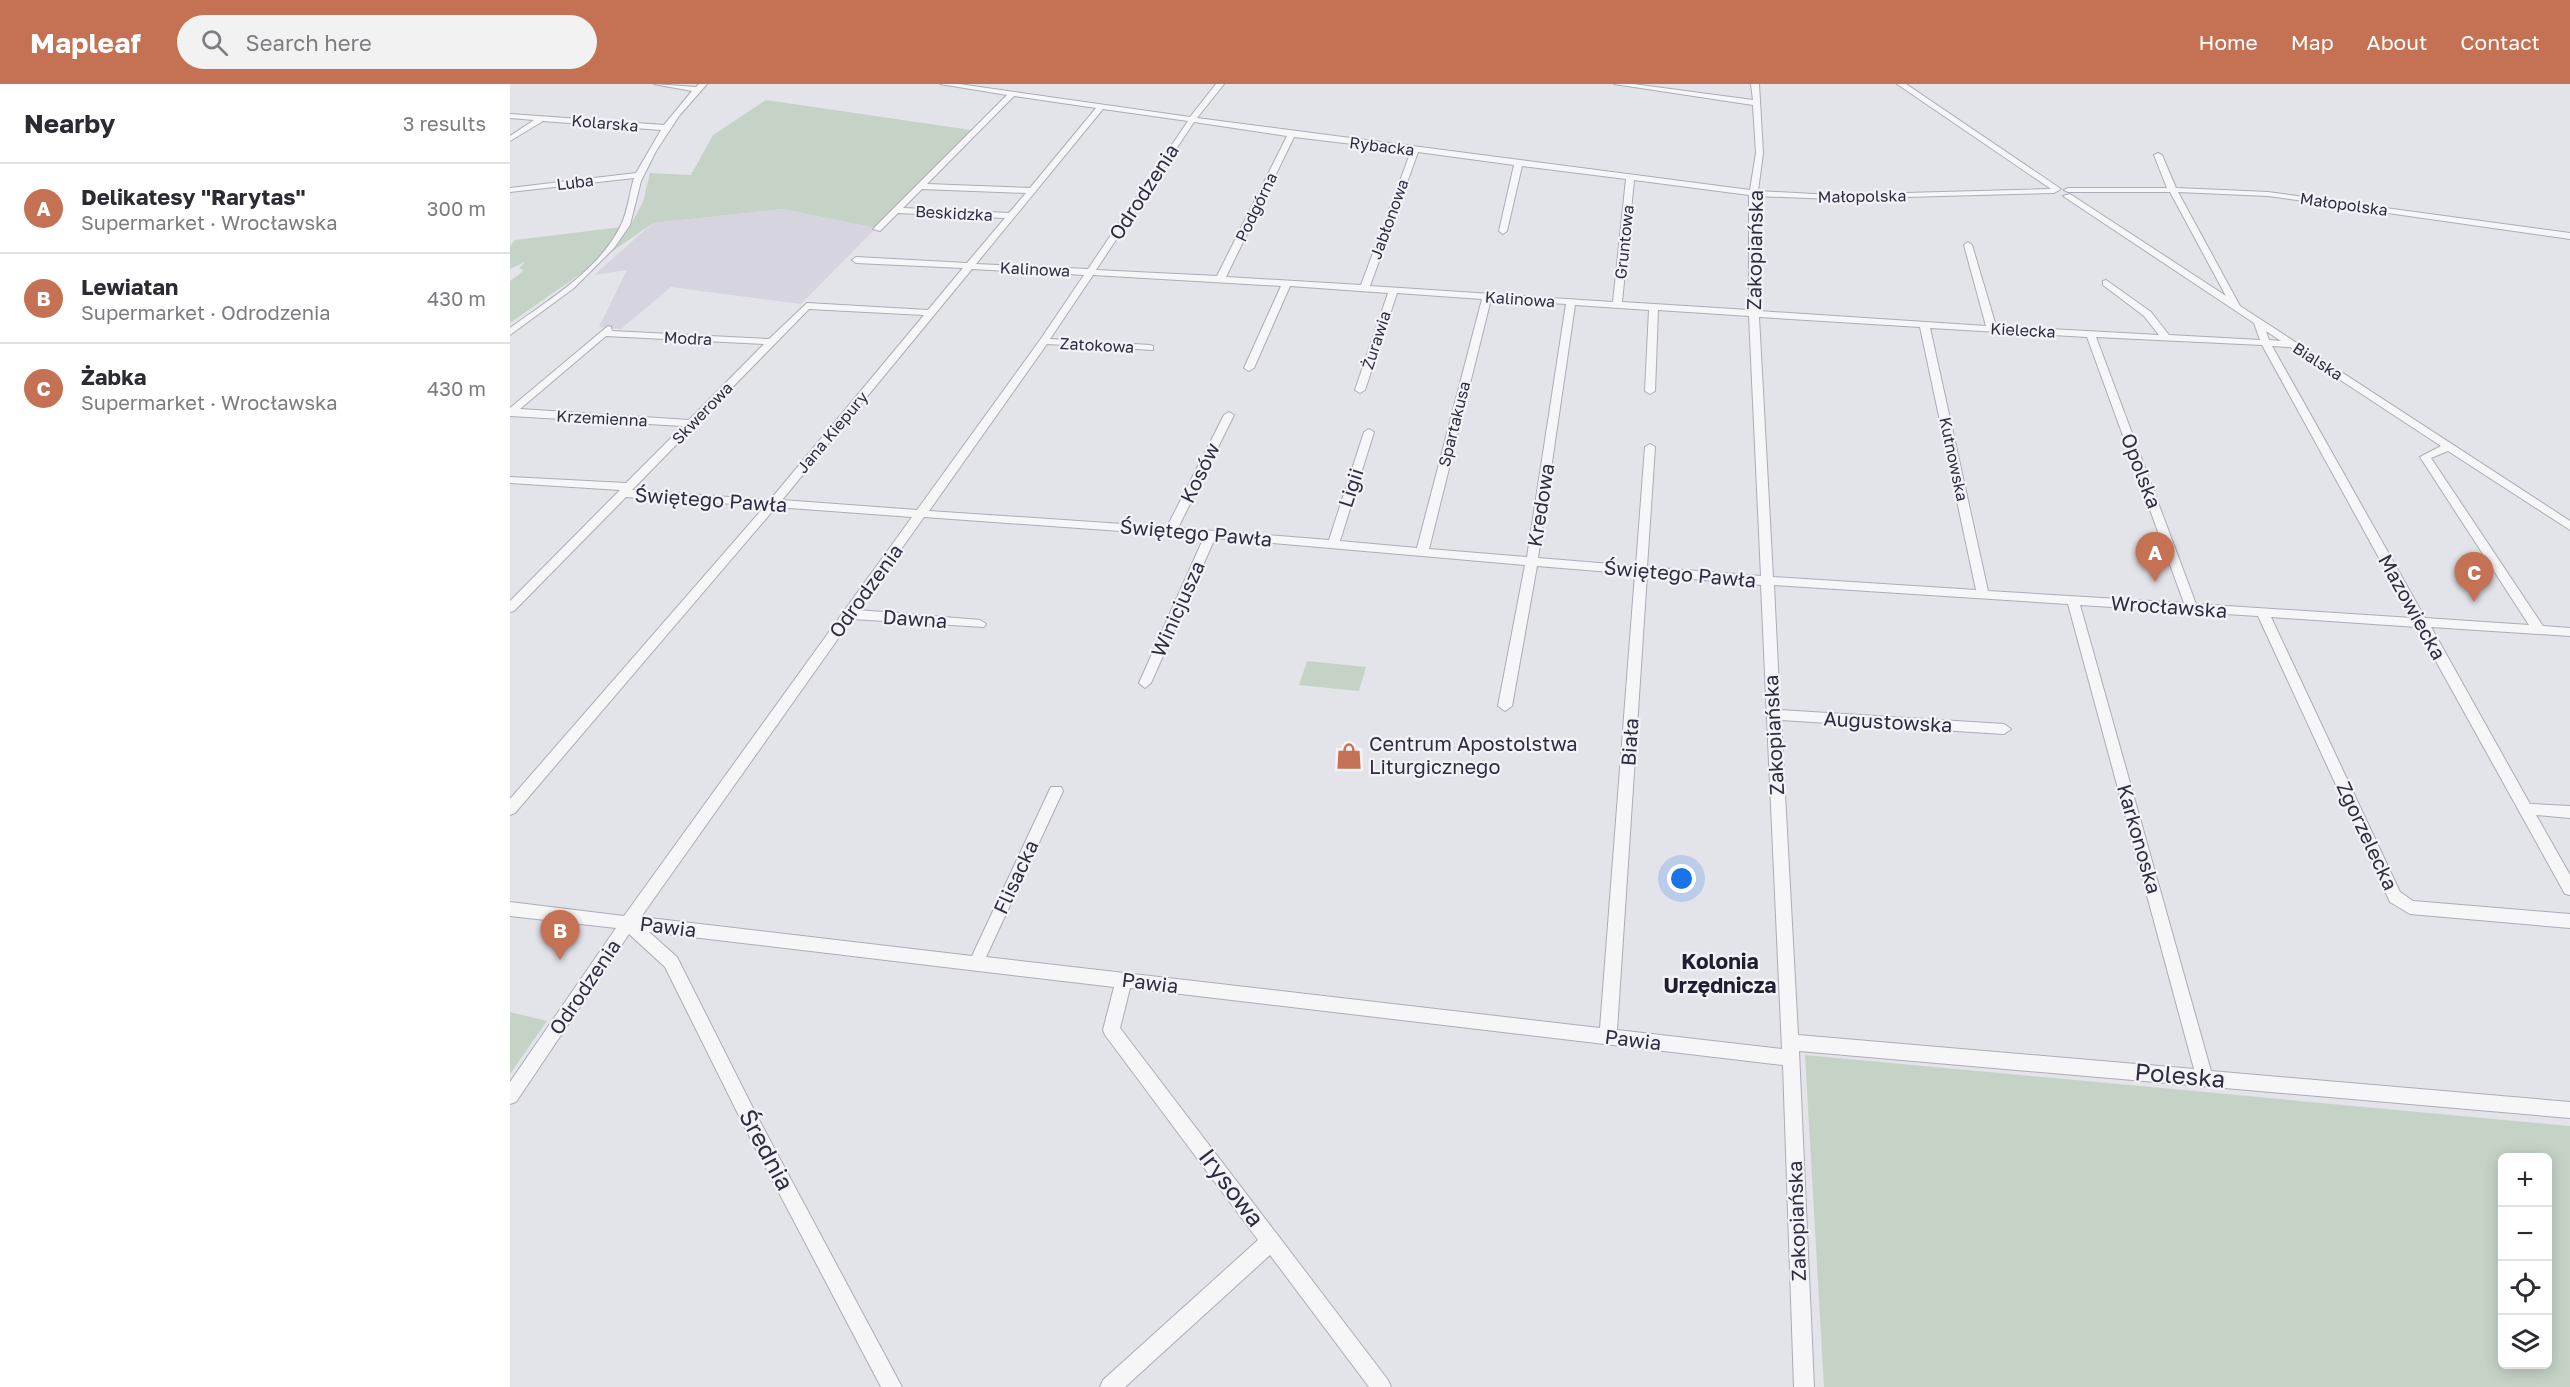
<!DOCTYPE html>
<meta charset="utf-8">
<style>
:root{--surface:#fff;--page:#f2f2f3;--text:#2b2b33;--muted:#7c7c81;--line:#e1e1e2;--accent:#c47253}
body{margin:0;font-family:"Golos Text",sans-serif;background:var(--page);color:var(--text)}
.controls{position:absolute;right:18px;bottom:18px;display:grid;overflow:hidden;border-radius:9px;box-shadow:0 3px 15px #0003}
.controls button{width:54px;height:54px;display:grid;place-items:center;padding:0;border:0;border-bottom:2px solid var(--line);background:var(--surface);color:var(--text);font:30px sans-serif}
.you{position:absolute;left:1172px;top:795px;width:21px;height:21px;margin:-15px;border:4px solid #fff;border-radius:50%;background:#1a73e8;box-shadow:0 0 0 9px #1a73e833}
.badge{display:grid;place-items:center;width:39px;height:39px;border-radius:50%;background:var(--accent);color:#fff;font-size:20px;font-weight:700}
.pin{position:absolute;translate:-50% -50px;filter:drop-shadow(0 2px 3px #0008)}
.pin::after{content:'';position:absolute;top:32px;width:21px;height:18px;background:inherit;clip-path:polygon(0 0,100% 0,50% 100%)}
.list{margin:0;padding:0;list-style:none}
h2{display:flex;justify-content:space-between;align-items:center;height:78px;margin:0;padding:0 24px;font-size:26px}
h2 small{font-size:20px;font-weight:400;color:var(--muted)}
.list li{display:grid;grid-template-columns:39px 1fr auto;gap:18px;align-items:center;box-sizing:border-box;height:90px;padding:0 24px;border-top:2px solid var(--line)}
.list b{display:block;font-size:22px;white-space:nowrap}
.list p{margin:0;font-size:20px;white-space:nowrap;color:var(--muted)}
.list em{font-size:20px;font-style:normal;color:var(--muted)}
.icon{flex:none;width:33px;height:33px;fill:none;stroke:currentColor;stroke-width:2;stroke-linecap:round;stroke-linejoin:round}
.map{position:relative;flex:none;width:2060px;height:1303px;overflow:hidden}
header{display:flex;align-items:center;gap:36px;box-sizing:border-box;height:84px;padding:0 30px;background:var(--accent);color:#fff}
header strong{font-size:28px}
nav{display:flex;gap:33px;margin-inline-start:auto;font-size:21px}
.search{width:420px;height:54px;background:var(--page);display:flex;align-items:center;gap:15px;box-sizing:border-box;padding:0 21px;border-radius:33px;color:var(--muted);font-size:22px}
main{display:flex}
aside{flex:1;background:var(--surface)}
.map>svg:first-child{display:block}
</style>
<header>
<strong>Mapleaf</strong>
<div class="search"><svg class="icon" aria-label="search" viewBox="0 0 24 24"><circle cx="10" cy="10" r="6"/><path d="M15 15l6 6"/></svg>Search here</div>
<nav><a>Home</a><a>Map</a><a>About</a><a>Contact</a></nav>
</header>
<main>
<aside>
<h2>Nearby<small>3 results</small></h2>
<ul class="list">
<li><span class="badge">A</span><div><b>Delikatesy &quot;Rarytas&quot;</b><p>Supermarket · Wrocławska</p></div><em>300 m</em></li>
<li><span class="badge">B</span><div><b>Lewiatan</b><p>Supermarket · Odrodzenia</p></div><em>430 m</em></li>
<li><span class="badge">C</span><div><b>Żabka</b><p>Supermarket · Wrocławska</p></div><em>430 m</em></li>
</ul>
</aside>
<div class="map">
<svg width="2060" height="1303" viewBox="0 0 2060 1303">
<rect width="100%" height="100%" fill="#e3e3ea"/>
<!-- built -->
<path fill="#d6d5df" d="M272,125l94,19 -75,76 -130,-17 -50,42 -22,-2 28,-57 -33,5 59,-52z"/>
<!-- green -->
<path fill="#c5d3c7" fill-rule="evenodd" d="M256,16l205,30 -95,98 -94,-19 -129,14 -143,100v-42l12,-9 1,-2 -4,-2 6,-6 -15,7v-23l5,-6 115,-14 13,-24 7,-29 41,2 22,-40z
M797,577l59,6 -7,24 -60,-6z
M0,928l37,9 -37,53z
M1295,971l765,71v261h-746zM1992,1074h46v206h-46z"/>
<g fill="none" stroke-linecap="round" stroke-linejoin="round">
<defs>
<path id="street" d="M144,0l42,3 3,-3h8l-28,32 -23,35 -15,30 -11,44 -16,23 -40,40 -64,47v-7c38,-28 88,-57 110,-101 8,-15 9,-33 14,-49l-124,14v-4l126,-15 25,-43 -118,-9 -33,20v-5l24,-16 -24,-2v-4l154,11 28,-34z
M430,0h19l231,33 26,-33h8l-27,34 553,72 6,-37 -3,-48 -139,-21h19l120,16 -2,-16h8l4,69 -5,38 73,4 220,-6 -154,-105h9l155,105 -7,4 -223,6 -74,-3 2,115 227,15 -22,-81 4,-3 4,3 24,81 163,9 -15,-19 -41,-31v-4l3,-1 45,32 18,23 91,5 -6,-17 -191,-127 7,-2 156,102 -56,-104h-102l-4,-2 4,-2h99l-13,-33 4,-2 4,2 14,33 92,4 302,41v6l-302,-43 -90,-4 62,114 330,215v9l-122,-79 -17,7 112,168 27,2v8l-139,-9 99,177 40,2v12l-34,-3 34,60v20l-5,-1 -148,-267 -146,-10 129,275 13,9 157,13v14l-160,-14 -20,-12 -132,-286 -178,-11 131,466 359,31v16l-771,-67 15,336h-20l-11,-322 -653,-77 -10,40 268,352 3,7h-22l-99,-132 -145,132h-25l3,-7 155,-140 -153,-205 -2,-5 11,-43 -465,-55 28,25 80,159 145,271h-21l-136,-259 -80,-161 -36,-33 -113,168 -6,2v-22l106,-154 -106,-12v-14l114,14 288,-399 -136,-10 -261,306 -5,2v-16l255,-293 -139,-9 -112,114 -4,1v-11l110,-111 -110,-7v-6l116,6 57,-57 -173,-10v-8l98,-82 3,1 1,4 157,8 38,-36 121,7 35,-42 -107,-5 -4,-3 4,-3 111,6 38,-45 -107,-5 -18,18 -7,-2 134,-134zM504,12l82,12 -66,80 -103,-4zM593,25l85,12 -100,148 -112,-5zM684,38l93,14 -70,140 -121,-6zM784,53l117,14 -50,134 -135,-8zM908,68l96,13 -15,66 4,3 4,-3 15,-65 104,13 -13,123 -243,-16zM1124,96l115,15v115l-127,-8zM412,105l104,4 -17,20 -106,-5zM462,185l112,6 -44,65 -123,170 -135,-10zM583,191l188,11 -37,82 5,3 5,-3 36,-82 98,7 -33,97 5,3 5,-3 32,-97 85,6 -65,249 -77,-7 34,-109 -5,-3 -5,3 -35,108 -151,-12 56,-113 -5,-3 -5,3 -57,112 -238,-16 118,-167 106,6v-4l-3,-1 -100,-6zM981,215l75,5 -39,253 -98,-8zM1065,221l74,5 -4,81 5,3 5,-3 3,-81 91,6 12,260 -114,-9 8,-120 -5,-3 -5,3 -9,119 -98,-8zM299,225l115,6 -154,185 -138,-10zM1249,233l161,10 56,263 -203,-13zM1420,244l157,9 97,266 -196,-12zM1756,247l15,10 -12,-1zM96,252l158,8 -75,76 -169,-11zM1586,253l166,8 150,273 -216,-14zM1762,262l18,1 151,99 -21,11 109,168 -104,-7zM414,433l280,20 -65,146 6,5 6,-5 64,-145 310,27 -27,141 7,5 7,-5 25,-140 98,8 -35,454 -614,-71 77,-166 -2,-4h-10l-2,4 -77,165 -331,-39 211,-298 132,8 2,-3 -6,-4 -122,-10zM1137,491l114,10 21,464 -165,-19zM1264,501l294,19 126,465 -396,-34 -17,-315 223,14 7,-5 -7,-5 -224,-14z"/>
</defs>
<!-- street casing -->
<use href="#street" stroke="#acacb7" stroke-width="2"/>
<!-- street -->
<use href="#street" fill="#f6f6f9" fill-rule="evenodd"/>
</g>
<!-- icons -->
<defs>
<symbol id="shop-bare" viewBox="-9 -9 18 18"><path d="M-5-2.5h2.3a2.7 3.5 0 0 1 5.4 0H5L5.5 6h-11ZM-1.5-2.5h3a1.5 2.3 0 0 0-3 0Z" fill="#c47253" stroke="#f3f3f7" stroke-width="2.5" paint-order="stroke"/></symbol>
</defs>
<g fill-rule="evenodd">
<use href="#shop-bare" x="820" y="653" width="38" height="38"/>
</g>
<g text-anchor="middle" stroke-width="4.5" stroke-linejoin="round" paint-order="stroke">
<!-- far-street labels -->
<g font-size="16" fill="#2d2c41" stroke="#f3f3f7">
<text transform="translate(95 39) rotate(5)" y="6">Kolarska</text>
<text transform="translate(872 62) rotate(7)" y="6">Rybacka</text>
<text transform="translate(65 98) rotate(-7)" y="6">Luba</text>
<text transform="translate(1352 112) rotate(-1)" y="6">Małopolska</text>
<text transform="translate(1834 120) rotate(8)" y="6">Małopolska</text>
<text transform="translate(746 123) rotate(-64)" y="6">Podgórna</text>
<text transform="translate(444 129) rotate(3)" y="6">Beskidzka</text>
<text transform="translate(879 135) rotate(-70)" y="6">Jabłonowa</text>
<text transform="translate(1114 158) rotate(-84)" y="6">Gruntowa</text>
<text transform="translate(525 185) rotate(3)" y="6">Kalinowa</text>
<text transform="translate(1010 215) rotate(4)" y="6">Kalinowa</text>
<text transform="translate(1513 246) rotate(3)" y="6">Kielecka</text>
<text transform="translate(178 254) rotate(3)" y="6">Modra</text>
<text transform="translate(866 256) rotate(-72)" y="6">Żurawia</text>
<text transform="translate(587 261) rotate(3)" y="6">Zatokowa</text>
<text transform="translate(1808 277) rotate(33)" y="6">Bialska</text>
<text transform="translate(192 329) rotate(-46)" y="6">Skwerowa</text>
<text transform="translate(92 334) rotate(3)" y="6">Krzemienna</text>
<text transform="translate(944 340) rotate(-76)" y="6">Spartakusa</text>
<text transform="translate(322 348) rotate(-50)" y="6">Jana Kiepury</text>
<text transform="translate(1444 375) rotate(78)" y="6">Kutnowska</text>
</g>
<!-- street labels -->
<g font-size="20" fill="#2d2c41" stroke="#f3f3f7">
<text transform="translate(634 108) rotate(-57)" y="7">Odrodzenia</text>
<text transform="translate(1245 166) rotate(-89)" y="7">Zakopiańska</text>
<text transform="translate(1631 387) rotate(69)" y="7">Opolska</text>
<text transform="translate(690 389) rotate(-64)" y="7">Kosów</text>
<text transform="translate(841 404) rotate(-72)" y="7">Ligii</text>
<text transform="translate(201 416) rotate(4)" y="7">Świętego Pawła</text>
<text transform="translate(1031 421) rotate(-81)" y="7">Kredowa</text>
<text transform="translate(686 449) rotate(5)" y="7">Świętego Pawła</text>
<text transform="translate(1170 490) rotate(5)" y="7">Świętego Pawła</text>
<text transform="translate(356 507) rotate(-54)" y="7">Odrodzenia</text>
<text transform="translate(1659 523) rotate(4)" y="7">Wrocławska</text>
<text transform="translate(1902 523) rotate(61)" y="7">Mazowiecka</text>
<text transform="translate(668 525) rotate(-66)" y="7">Winicjusza</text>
<text transform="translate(405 535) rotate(4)" y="7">Dawna</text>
<text transform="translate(1378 638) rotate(3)" y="7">Augustowska</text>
<text transform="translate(1264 651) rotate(-93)" y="7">Zakopiańska</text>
<text transform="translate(1120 658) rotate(-86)" y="7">Biała</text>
<text transform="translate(1857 752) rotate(65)" y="7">Zgorzelecka</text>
<text transform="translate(1629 755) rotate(74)" y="7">Karkonoska</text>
<text transform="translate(506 793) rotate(-65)" y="7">Flisacka</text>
<text transform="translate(158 843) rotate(7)" y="7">Pawia</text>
<text transform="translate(640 899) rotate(7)" y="7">Pawia</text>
<text transform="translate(75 903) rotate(-56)" y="7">Odrodzenia</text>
<text transform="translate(1123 956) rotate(7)" y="7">Pawia</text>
<text transform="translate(1287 1137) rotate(-92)" y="7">Zakopiańska</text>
</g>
<!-- poi labels -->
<g font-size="20" fill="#2d2c41" stroke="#f3f3f7" text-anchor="start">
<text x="859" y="667">Centrum Apostolstwa<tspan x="859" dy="23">Liturgicznego</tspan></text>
</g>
<!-- neighbourhood labels -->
<g font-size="21" font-weight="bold" fill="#201e32" stroke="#f3f3f7">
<text x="1210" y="885">Kolonia<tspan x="1210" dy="24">Urzędnicza</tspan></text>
</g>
<!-- near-street labels -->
<g font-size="24" fill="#2d2c41" stroke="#f3f3f7">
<text transform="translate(1670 992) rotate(5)" y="8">Poleska</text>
<text transform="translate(256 1066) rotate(62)" y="8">Średnia</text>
<text transform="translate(721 1104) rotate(53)" y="8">Irysowa</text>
</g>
</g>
</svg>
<div class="controls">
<button>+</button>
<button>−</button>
<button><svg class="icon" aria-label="locate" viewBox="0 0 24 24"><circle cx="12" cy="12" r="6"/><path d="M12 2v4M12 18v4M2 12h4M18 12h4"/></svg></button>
<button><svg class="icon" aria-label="layers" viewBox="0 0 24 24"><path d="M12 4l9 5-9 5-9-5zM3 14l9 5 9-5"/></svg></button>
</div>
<div class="you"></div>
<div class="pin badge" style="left:1645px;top:498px">A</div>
<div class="pin badge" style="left:50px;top:876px">B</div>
<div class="pin badge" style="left:1964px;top:518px">C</div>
</div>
</main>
